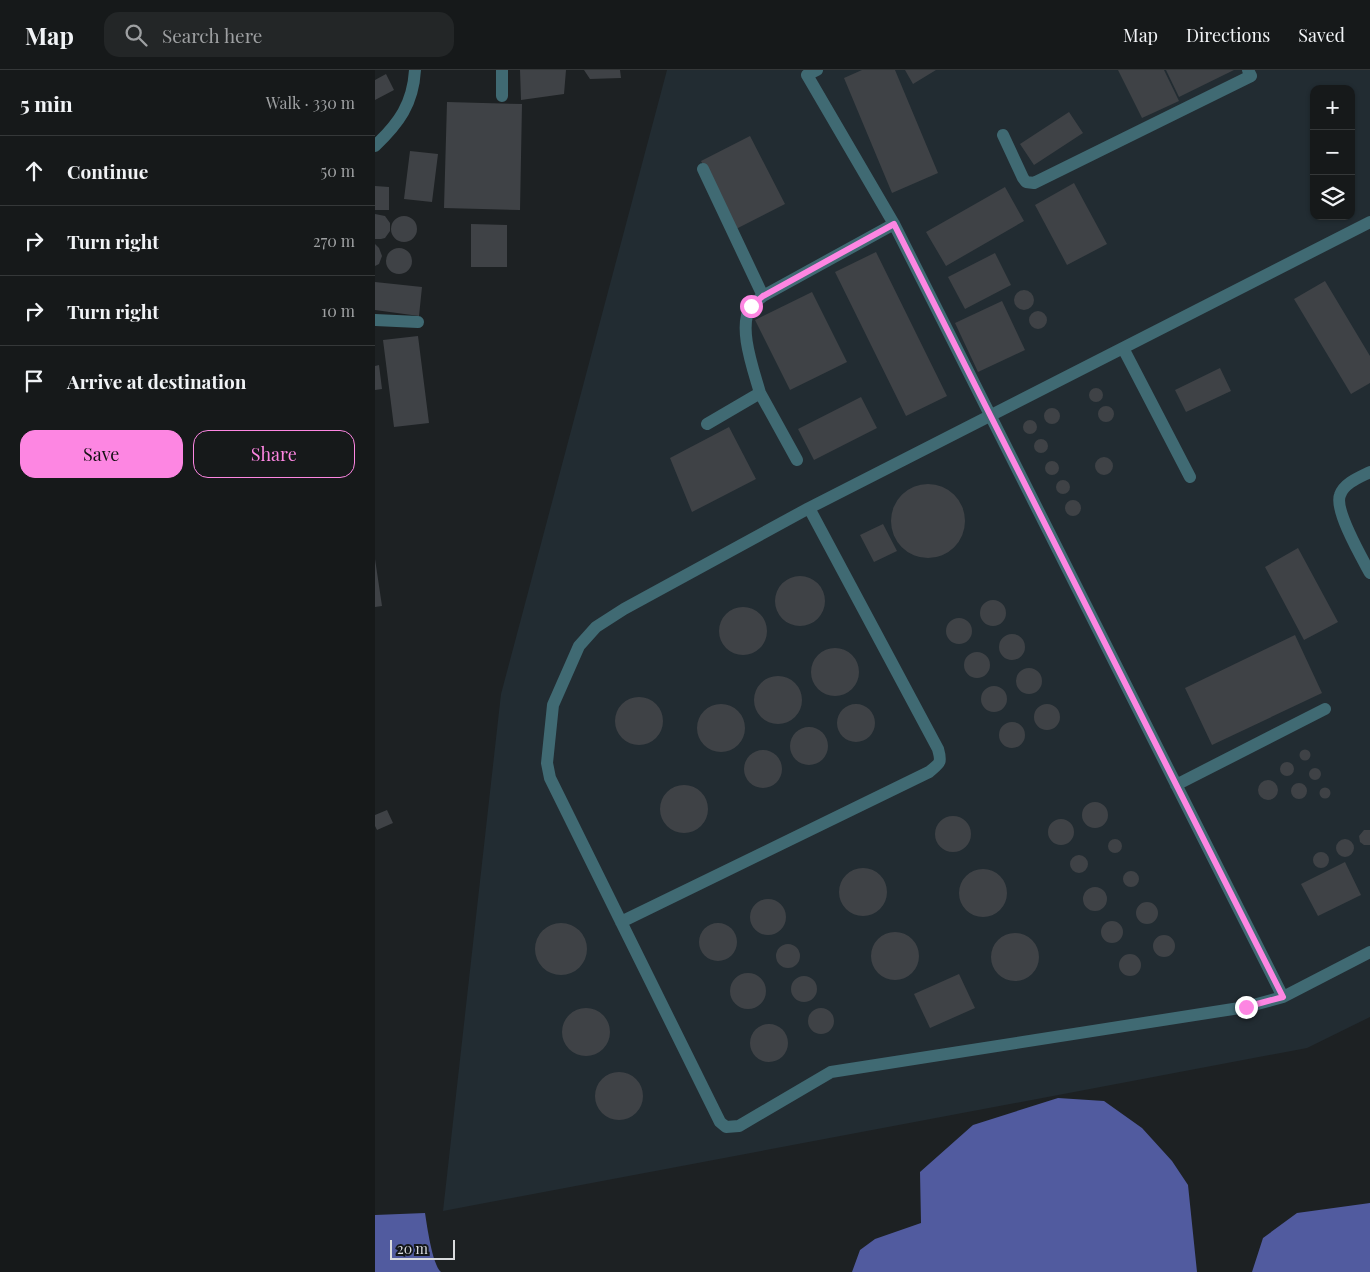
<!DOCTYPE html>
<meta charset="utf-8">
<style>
:root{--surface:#16191a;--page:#232627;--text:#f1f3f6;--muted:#9ea0a2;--line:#353839;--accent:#fd86e2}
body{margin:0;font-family:"Playfair Display",serif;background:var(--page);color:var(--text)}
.controls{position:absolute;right:15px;top:15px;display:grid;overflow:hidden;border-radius:10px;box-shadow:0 1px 4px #0004}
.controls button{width:45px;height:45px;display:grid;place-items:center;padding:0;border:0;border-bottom:1px solid var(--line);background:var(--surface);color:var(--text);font:25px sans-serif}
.scale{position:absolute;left:15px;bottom:12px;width:65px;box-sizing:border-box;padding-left:5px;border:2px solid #d9dbdd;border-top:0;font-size:14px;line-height:18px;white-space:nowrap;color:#d9dbdd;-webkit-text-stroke:4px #14171a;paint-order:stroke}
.stop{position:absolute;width:15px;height:15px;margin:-11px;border:4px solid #fd86e2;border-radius:50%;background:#fff}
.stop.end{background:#fd86e2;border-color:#fff;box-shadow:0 1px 5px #0008}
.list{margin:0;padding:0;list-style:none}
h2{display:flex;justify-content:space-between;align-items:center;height:65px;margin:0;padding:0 20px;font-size:21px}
h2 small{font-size:16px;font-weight:400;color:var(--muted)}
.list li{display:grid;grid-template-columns:32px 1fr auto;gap:15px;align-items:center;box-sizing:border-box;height:70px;padding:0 20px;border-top:1px solid var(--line)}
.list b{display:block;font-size:19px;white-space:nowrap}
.list em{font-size:16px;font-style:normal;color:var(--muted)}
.actions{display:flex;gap:10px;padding:15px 20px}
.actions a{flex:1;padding:11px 0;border:1px solid var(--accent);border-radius:15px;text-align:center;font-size:18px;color:var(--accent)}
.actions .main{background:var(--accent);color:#111}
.icon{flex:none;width:28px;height:28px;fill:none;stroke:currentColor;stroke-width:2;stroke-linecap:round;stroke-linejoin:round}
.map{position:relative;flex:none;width:995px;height:1202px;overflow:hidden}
header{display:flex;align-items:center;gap:30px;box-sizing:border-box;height:70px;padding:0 25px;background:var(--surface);border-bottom:1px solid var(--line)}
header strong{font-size:24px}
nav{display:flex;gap:28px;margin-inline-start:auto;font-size:18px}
.search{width:350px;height:45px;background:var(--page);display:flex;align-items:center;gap:12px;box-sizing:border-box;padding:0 18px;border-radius:15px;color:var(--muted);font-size:19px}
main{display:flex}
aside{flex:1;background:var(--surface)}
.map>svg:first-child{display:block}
</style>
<header>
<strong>Map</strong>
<div class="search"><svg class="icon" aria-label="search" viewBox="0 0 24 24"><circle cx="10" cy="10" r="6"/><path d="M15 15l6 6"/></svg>Search here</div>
<nav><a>Map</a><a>Directions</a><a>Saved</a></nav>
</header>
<main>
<aside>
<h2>5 min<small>Walk · 330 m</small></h2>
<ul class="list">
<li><svg class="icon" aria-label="ahead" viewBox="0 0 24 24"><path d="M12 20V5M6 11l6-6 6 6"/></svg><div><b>Continue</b></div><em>50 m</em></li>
<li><svg class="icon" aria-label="right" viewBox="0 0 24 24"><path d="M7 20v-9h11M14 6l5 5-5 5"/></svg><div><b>Turn right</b></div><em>270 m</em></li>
<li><svg class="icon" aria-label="right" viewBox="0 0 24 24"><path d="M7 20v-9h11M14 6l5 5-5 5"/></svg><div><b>Turn right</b></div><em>10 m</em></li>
<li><svg class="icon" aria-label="arrive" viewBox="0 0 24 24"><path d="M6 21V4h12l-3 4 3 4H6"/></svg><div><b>Arrive at destination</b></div></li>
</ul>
<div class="actions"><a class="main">Save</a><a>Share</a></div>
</aside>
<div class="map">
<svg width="995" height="1202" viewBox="0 0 995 1202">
<rect width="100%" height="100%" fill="#1d2123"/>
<!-- built -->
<path fill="#222c32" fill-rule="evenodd" d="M292,0h703v947l-63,31 -864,163 58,-517zM939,19h37v127h-37z"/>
<!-- water -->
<path fill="#515b9f" d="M683,1028l46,3 38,27 30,33 16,24 9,87h-345l8,-22 15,-11 46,-16 -1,-51 53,-47z
M995,1133v69h-118l11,-34 34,-25z
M50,1143c2,12 7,51 16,59h-66v-57z"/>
<!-- building -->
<path fill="#3f4246" d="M145,0h46l-2,24 -43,6z
M209,0h36l1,8 -31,1z
M487,0h33l43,103 -46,20 -48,-115z
M530,0h31l-23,14z
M743,0h46l15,31 -37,17z
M791,0h68l-55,27z
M11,4l8,16 -19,10v-20z
M72,32l75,2 -2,106 -76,-2z
M694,42l14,21 -49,32 -14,-21z
M375,66l35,68 -49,25 -35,-68z
M35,81l28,3 -6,48 -28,-3z
M699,113l33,61 -40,21 -32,-60z
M0,116l14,1v23h-14z
M630,117l19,34 -78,45 -20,-34z
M0,144l10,2 5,7v8l-5,7 -4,1h-6z
M16 159a13 13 0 1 1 26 0a13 13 0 1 1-26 0Z
M96,154l36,1v42h-36z
M0,174l4,4 3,8 -3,8 -4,2z
M11 191a13 13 0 1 1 26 0a13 13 0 1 1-26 0Z
M501,182l71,144 -41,20 -71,-144z
M620,183l16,32 -46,24 -17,-32z
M950,211l45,75v27l-19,11 -57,-95z
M0,212l47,5 -3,29 -44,-6z
M639 230a10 10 0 1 1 20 0a10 10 0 1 1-20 0Z
M437,222l35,70 -57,28 -35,-70z
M627,231l23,49 -47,22 -23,-49z
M654 250a9 9 0 1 1 18 0a9 9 0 1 1-18 0Z
M43,266l11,87 -35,4 -11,-87z
M4,295l3,24 -7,1v-24z
M845,298l11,23 -45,21 -11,-22z
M714 325a7 7 0 1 1 14 0a7 7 0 1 1-14 0Z
M486,327l16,31 -63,32 -16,-31z
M723 344a8 8 0 1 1 16 0a8 8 0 1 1-16 0Z
M669 346a8 8 0 1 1 16 0a8 8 0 1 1-16 0Z
M648 357a7 7 0 1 1 14 0a7 7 0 1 1-14 0Z
M354,357l27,52 -64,33 -22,-54z
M659 376a7 7 0 1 1 14 0a7 7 0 1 1-14 0Z
M720 396a9 9 0 1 1 18 0a9 9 0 1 1-18 0Z
M670 398a7 7 0 1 1 14 0a7 7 0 1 1-14 0Z
M681 417a7 7 0 1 1 14 0a7 7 0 1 1-14 0Z
M516 451a37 37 0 1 1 74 0a37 37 0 1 1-74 0Z
M690 438a8 8 0 1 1 16 0a8 8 0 1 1-16 0Z
M508,454l14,27 -23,11 -14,-27z
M923,478l40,74 -34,18 -39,-73z
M0,489l7,47 -7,1z
M400 531a25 25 0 1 1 50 0a25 25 0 1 1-50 0Z
M605 543a13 13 0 1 1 26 0a13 13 0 1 1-26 0Z
M344 561a24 24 0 1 1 48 0a24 24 0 1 1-48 0Z
M571 561a13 13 0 1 1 26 0a13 13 0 1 1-26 0Z
M624 577a13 13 0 1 1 26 0a13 13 0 1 1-26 0Z
M920,565l27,58 -110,52 -27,-57z
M436 602a24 24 0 1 1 48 0a24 24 0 1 1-48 0Z
M589 595a13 13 0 1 1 26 0a13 13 0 1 1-26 0Z
M641 611a13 13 0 1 1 26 0a13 13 0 1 1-26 0Z
M379 630a24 24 0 1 1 48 0a24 24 0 1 1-48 0Z
M606 629a13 13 0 1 1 26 0a13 13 0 1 1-26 0Z
M240 651a24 24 0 1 1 48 0a24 24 0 1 1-48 0Z
M322 658a24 24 0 1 1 48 0a24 24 0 1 1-48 0Z
M659 647a13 13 0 1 1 26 0a13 13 0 1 1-26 0Z
M462 653a19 19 0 1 1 38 0a19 19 0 1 1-38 0Z
M624 665a13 13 0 1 1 26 0a13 13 0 1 1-26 0Z
M415 676a19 19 0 1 1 38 0a19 19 0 1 1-38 0Z
M924.5 685a5.5 5.5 0 1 1 11 0a5.5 5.5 0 1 1-11 0Z
M369 699a19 19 0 1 1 38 0a19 19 0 1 1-38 0Z
M905 699a7 7 0 1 1 14 0a7 7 0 1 1-14 0Z
M934 704a6 6 0 1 1 12 0a6 6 0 1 1-12 0Z
M883 720a10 10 0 1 1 20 0a10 10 0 1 1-20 0Z
M916 721a8 8 0 1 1 16 0a8 8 0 1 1-16 0Z
M285 739a24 24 0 1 1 48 0a24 24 0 1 1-48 0Z
M944.5 723a5.5 5.5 0 1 1 11 0a5.5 5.5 0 1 1-11 0Z
M707 745a13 13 0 1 1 26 0a13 13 0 1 1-26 0Z
M12,740l6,13 -16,7 -2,-4v-11z
M560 764a18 18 0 1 1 36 0a18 18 0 1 1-36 0Z
M673 762a13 13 0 1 1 26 0a13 13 0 1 1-26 0Z
M989,760h6v15h-6l-4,-3 -1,-6z
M733 776a7 7 0 1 1 14 0a7 7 0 1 1-14 0Z
M961 778a9 9 0 1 1 18 0a9 9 0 1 1-18 0Z
M938 790a8 8 0 1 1 16 0a8 8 0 1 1-16 0Z
M695 794a9 9 0 1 1 18 0a9 9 0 1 1-18 0Z
M970,792l16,33 -43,21 -17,-32z
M464 822a24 24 0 1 1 48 0a24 24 0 1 1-48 0Z
M584 823a24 24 0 1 1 48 0a24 24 0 1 1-48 0Z
M748 809a8 8 0 1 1 16 0a8 8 0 1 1-16 0Z
M708 829a12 12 0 1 1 24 0a12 12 0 1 1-24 0Z
M375 847a18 18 0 1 1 36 0a18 18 0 1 1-36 0Z
M761 843a11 11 0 1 1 22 0a11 11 0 1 1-22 0Z
M726 862a11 11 0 1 1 22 0a11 11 0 1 1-22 0Z
M160 879a26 26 0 1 1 52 0a26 26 0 1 1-52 0Z
M324 872a19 19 0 1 1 38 0a19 19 0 1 1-38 0Z
M496 886a24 24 0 1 1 48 0a24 24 0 1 1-48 0Z
M616 887a24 24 0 1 1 48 0a24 24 0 1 1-48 0Z
M778 876a11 11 0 1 1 22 0a11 11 0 1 1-22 0Z
M401 886a12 12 0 1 1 24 0a12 12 0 1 1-24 0Z
M744 895a11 11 0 1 1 22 0a11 11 0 1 1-22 0Z
M355 921a18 18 0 1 1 36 0a18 18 0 1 1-36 0Z
M584,904l16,34 -45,20 -16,-34z
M416 919a13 13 0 1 1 26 0a13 13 0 1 1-26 0Z
M187 962a24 24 0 1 1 48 0a24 24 0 1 1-48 0Z
M433 951a13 13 0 1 1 26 0a13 13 0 1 1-26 0Z
M375 973a19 19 0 1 1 38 0a19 19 0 1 1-38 0Z
M220 1026a24 24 0 1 1 48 0a24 24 0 1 1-48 0Z"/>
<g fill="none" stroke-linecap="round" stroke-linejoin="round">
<!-- service -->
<path stroke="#406a73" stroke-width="12" d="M127,0v26
M442,0l-10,5 87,149 389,773
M628,65l20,43 3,4 8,1 217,-107 -3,-6
M0,76c24,-23 38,-42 40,-76
M328,99l60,127
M995,152l-561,286 -185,101 -28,18 -17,19 -26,59 -6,58 3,15 170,344 6,5 13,-1 92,-54 415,-65 37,-10 87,-45
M748,278l67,129
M385,323l37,67
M332,354l53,-31c-6,-22 -23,-66 -9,-87 3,-4 9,-7 12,-10l131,-72
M995,402c-10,5 -26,11 -30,23 -6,15 22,63 30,78
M801,715l149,-76
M246,852l308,-150c11,-9 13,-9 9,-23l-129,-241"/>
<!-- minor -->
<path stroke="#406a73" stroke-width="12" d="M0,250l43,2"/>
</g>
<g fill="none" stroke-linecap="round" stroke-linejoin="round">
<!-- route -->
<path stroke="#fd86e2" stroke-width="6" d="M376,236l12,-10 131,-72 389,773 -37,10"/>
</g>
</svg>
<div class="controls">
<button>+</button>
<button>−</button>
<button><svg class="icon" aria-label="layers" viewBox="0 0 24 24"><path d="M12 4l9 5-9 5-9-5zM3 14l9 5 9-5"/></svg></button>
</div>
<div class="scale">20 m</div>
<div class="stop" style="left:376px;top:236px"></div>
<div class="stop end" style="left:871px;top:937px"></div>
</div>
</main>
